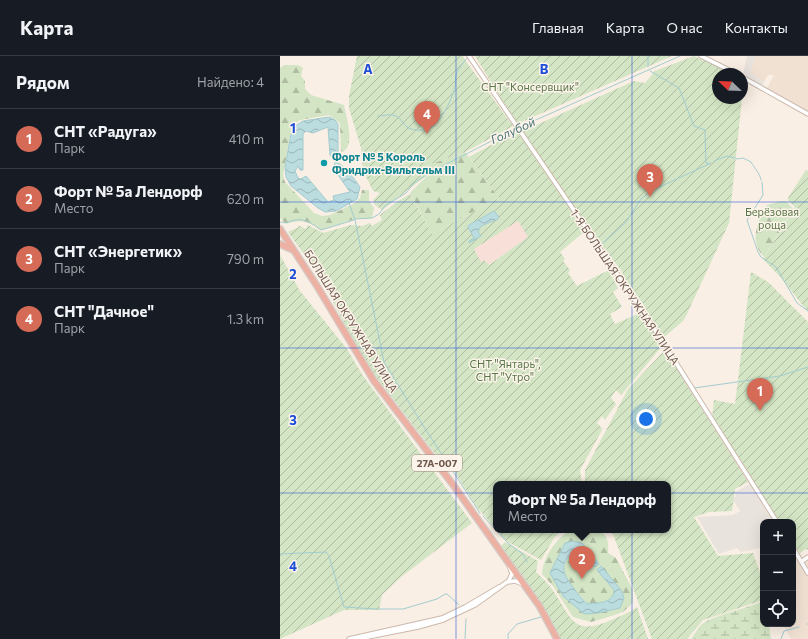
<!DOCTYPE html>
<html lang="ru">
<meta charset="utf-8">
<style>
:root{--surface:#171b24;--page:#20242c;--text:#f1f3f6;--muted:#9ea1a6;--line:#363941;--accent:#d56b57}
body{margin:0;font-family:Commissioner,sans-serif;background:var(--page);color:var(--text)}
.controls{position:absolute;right:12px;bottom:12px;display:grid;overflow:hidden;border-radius:8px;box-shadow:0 4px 16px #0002}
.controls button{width:36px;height:36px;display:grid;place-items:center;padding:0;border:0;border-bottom:1px solid var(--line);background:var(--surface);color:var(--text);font:20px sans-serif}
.compass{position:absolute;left:432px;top:12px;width:36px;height:36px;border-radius:50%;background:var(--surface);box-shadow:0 4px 16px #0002;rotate:293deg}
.you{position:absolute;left:366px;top:363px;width:14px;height:14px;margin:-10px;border:3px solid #fff;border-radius:50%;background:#1a73e8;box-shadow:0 0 0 6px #1a73e833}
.badge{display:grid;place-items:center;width:26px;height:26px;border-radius:50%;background:var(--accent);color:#fff;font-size:13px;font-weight:700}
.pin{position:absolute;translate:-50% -33px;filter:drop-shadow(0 1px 2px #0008)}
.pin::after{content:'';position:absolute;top:21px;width:14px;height:12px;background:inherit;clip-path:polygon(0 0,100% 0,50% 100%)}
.popup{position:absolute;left:213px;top:425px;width:178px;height:52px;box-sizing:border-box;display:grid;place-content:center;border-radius:8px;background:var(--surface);filter:drop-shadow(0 1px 3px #0005);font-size:13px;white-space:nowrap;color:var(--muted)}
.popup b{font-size:15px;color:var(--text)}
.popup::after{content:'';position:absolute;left:50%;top:100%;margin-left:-8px;border:8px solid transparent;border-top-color:var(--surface)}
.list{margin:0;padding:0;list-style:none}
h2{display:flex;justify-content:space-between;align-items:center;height:52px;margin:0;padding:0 16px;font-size:17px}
h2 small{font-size:13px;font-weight:400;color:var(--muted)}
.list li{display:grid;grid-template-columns:26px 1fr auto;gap:12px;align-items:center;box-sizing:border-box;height:60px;padding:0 16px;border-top:1px solid var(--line)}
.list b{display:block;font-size:15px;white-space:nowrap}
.list p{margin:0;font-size:13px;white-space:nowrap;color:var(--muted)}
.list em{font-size:13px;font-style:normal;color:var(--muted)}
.icon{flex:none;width:22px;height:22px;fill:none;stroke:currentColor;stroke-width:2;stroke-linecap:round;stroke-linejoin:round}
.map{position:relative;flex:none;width:528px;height:583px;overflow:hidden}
header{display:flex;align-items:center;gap:24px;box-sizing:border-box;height:56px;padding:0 20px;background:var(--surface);border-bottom:1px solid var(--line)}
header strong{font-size:19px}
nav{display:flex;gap:22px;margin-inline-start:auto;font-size:14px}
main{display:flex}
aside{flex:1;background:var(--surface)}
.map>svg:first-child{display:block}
</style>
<header>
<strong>Карта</strong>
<nav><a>Главная</a><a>Карта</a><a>О нас</a><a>Контакты</a></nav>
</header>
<main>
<aside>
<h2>Рядом<small>Найдено: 4</small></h2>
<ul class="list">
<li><span class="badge">1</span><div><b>СНТ «Радуга»</b><p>Парк</p></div><em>410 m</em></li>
<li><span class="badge">2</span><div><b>Форт № 5а Лендорф</b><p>Место</p></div><em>620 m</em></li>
<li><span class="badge">3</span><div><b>СНТ «Энергетик»</b><p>Парк</p></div><em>790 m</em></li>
<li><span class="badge">4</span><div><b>СНТ &quot;Дачное&quot;</b><p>Парк</p></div><em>1.3 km</em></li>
</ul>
</aside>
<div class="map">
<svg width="528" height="583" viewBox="0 0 528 583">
<defs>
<pattern id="forest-firs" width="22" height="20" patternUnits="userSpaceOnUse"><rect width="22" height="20" fill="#d3e5c4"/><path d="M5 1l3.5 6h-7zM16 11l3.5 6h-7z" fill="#afbca1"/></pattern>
<pattern id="wetland-marsh" width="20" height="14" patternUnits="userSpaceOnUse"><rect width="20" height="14" fill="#d3e5c4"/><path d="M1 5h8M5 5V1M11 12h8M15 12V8" fill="none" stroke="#afbca1"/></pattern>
<pattern id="garden-furrows" width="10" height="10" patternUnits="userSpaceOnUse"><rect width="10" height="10" fill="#d3e5c4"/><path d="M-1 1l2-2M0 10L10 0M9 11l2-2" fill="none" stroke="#afbca1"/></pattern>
<pattern id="water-waves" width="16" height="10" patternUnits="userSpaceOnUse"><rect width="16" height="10" fill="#bbdde0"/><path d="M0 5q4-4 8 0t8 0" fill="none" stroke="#9cb6b8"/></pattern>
</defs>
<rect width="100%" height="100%" fill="#f9efe4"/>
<!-- residential -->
<path fill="#f0e1d3" d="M476,0h52v55l-41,-23 7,-13h-6l-4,7 -14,-9z
M513,496l9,12 6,-3v78h-17l-8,-15h10z"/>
<!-- commercial -->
<path fill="#f8e0d9" d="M237,164l12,17 -41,28 -7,-2 -8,-14z"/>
<!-- industrial -->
<path fill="#e9e3de" d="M467,0h9l-6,17 14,9 -2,4 -19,-12z
M470,428l23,38h-10v31l-3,-5 -19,4 -4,-4 -18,6 -22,-37 36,-2 7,-4 -8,-12 4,-3 -1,-4z"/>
<!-- forest -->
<path fill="url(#forest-firs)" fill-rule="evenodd" d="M4,9h14l5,3 -2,8 4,5v8l6,6 33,10c2,11 12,41 -2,47l-1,-2 -1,-27 -11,-8 -29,5 -7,5 -2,5 -8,46 2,6 29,31 8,3 8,-1 23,-11 7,-6 2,-8h7v11l5,7 -2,10 -17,1 -34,11c-12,-9 -20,-11 -35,-6l-6,-6v-150z
M185,96l34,46 -67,36 -22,-41 21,-21 -3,-7z
M501,145h5l7,8 -29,48c-15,-15 -7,-37 3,-52z
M290,474c21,0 41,-6 38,23l8,5 17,32v13l-10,9 -18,6 -14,4 -18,-5 -20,-31 -11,-12c1,-17 14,-35 28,-44zM302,487l13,24 -13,-14 -5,-3c-8,6 -13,12 -14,22l12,19 13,13c12,-2 25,0 26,-14l-17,-20 27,28 -40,15 -21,-17 -13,-23z"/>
<!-- wetland -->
<path fill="url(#wetland-marsh)" d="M483,545v23h6l2,15h-80c3,-4 6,-9 9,-13 11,-11 47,-17 63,-25z"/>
<!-- garden -->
<path fill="url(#garden-furrows)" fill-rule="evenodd" d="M77,0h106l2,4 48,66 -48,26 -37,13 3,7 -49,38 -7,-5 -2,-5 7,-7 -7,-2 -10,-21 -2,-22 -12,-40v-12z
M195,0h197l-155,68z
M414,0l39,18h-15v24h24l-13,125 -43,93 -3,5 -20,17 -20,-34 -21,-29 1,-2 -35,-46v-1l-2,-1 -63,-94 111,-50 11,2 10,-12z
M237,75l54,79 13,22 -24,20 5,7 -2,2 7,9 -2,3 9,13 34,-17 4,6 -3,1 6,12 -5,4 9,15 -12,7 5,10 25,-11 5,5 18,27 -42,50 -5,-5 -5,8 5,6 -11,16 -3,-4 -5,7 5,5 -1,4 -21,38 2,14h-86v45l-20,-23 -25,-40 -5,2 -76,-99 -24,-42 -27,-52 -31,-43 11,-5 -1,-2 8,4 2,-4 15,8 28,-8 11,1 8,-3 2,3 10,-6 -2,-5 18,-14 12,-7 22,40 67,-36 -30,-41zM238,165l10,16 -39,28 -5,-5 -3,2 -7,-13z
M526,114l2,1v141l-26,-33 -19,-20 32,-52 -7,-6v-3z
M0,199l20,36 47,58 16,27 109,147 -71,54 -19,18 -3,15h-35l-64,29z
M471,216l17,10 40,40v228l-2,-1 -6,4 -7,-10v-21h-13l-68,-104 2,-18 21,4z
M385,294l83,132 -13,7 -3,22 -23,1 -15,5 24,39 35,-3 10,28v19l-60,20 -16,19h-35l-39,-105 -6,-4h61v-46h-83v-14l43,-81z
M217,474h65l-8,8 -13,22 -36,-20z
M225,486l33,19 -2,11c9,8 17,17 23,28 13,21 18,33 45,23 12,-5 23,-9 33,-16l11,32h-89l-14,-30 -45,-62z"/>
<!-- water -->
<path fill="url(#water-waves)" stroke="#a3ccd0" d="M49,61l6,3 3,4v33l-3,2 -5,-4 -2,-28 -15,6 -7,-2 -3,3v36h-3l-2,-4 -3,5 3,7 3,1 5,-3 22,26 6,-2 -1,-4 17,-4 -16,-23 1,-7c7,0 21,19 25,25l-3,12 -21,12 -11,1 -7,-4 -27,-22 -5,-9 -1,-10 6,-33 4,-8 8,-5z
M214,155l5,6 -1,2 -17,7 -3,6 3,4 -12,7v-2l5,-3 -6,-11 1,-2z
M293,485l9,2 17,21 -4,3 -13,-14 -5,-3c-18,12 -16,22 -4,37 4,6 9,13 15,17 12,-2 25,0 26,-14l-17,-20 4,-4 20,24 3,8 -4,10 -22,5 -14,1 -21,-18 -13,-23 15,-30z"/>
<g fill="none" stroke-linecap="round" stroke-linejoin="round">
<!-- stream -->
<path stroke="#a3ccd0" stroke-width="1" d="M368,0v11
M370,15l29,17 15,38 11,4 1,33 3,1 2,-1
M98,60c5,0 11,-2 15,-1 13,3 7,17 31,15 15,-1 28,-31 31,-43 1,-4 0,-8 1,-12 2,-7 8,-13 12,-18
M240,71l160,-71
M456,103l7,-1 8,4c3,6 9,11 10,18
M434,105l13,-5 8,2
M482,126l1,13 -16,25 11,32 3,5 15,10 21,36 11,8
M69,147l6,17 29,142 40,65 56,86
M75,163l17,-1 7,-4 6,-8 21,-13 8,-10 17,-11 86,-44
M0,166c7,2 9,-1 16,-2 9,-2 18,5 25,10l33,-10
M320,190l26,-24 15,-23 10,-8 58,-27
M414,332l86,-12 28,-9
M203,460l25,27 15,11 4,8
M0,498l46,-2 3,4 15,51 32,2
M98,553h25l34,-10 8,-5h2l12,11
M527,568h1
M185,583l1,-20
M228,583v-5l9,-10 24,-7
M501,583l3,-8 15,-4"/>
<defs>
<path id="secondary" d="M189,0l183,269 125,197
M421,0l36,18
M462,21l66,37
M513,492l15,25
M521,506l7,-5
M228,526l4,-8 -2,-6
M69,583l93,-21 23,-11 34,-20
M78,583l60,-12 25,-7 32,-15 32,-23 8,-1 8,3"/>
<path id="highway" d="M0,173l37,57 57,95 80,105 86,121 17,32
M0,188l13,6"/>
</defs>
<!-- secondary casing -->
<use href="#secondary" stroke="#cdb9ad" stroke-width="5.5"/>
<!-- highway casing -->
<use href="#highway" stroke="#d4cdca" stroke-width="8"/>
<!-- secondary -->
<use href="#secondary" stroke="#fff" stroke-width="3.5"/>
<!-- highway -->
<use href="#highway" stroke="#ecb1a2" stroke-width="5.5"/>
</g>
<!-- grid -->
<path fill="none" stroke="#1d4ed8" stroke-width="1" stroke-opacity="0.55" d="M176,0v583M352,0v583M0,146h528M0,292h528M0,437h528"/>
<!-- markers -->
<circle fill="#0f9aa8" stroke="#fcf4ea" stroke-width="1.5" cx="44" cy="107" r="4"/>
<g text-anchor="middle" stroke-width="3" stroke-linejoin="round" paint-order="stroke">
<!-- shield labels -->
<rect fill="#fcf4ea" stroke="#99867c" stroke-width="1" x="132" y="399" width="50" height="16" rx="3"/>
<g font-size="10" font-weight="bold" fill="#6e574d">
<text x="157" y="411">27А-007</text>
</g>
<!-- park labels -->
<g font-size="11" fill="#5a7849" stroke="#fcf4ea">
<text x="250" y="35">СНТ "Консервщик"</text>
<text x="492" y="160">Берёзовая<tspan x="492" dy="13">роща</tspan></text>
<text x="225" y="312">СНТ "Янтарь",<tspan x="225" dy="13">СНТ "Утро"</tspan></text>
</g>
<!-- culture labels -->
<g font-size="11" font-weight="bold" fill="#0d838f" stroke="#fcf4ea" text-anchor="start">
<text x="52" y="105">Форт № 5 Король<tspan x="52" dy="13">Фридрих-Вильгельм III</tspan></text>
</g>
<!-- street labels -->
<g font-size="11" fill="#6e574d" stroke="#fcf4ea">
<text transform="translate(345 231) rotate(56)" y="4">1-Я БОЛЬШАЯ ОКРУЖНАЯ УЛИЦА</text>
<text transform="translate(71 265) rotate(58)" y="4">БОЛЬШАЯ ОКРУЖНАЯ УЛИЦА</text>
</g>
<!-- water labels -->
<g font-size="12" font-style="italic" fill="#477378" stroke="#fcf4ea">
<text transform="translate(233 75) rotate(-24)" y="4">Голубой</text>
</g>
</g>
<g font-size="13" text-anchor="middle" font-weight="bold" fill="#1d4ed8" stroke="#fcf4ea" stroke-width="3" stroke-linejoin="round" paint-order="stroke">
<text x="88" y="18">A</text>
<text x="264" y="18">B</text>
<text x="13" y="77">1</text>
<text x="13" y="223">2</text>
<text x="13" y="369">3</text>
<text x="13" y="515">4</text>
</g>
</svg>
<div class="controls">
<button>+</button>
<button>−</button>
<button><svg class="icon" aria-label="locate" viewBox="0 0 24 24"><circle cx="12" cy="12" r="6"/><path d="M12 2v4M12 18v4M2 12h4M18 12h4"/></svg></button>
</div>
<svg class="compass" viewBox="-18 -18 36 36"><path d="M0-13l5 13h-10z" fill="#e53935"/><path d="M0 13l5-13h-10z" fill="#9ea1a6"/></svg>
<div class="you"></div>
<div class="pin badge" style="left:480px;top:355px">1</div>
<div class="pin badge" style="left:302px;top:523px">2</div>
<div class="popup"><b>Форт № 5а Лендорф</b>Место</div>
<div class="pin badge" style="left:370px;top:141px">3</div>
<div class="pin badge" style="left:147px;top:78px">4</div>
</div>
</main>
